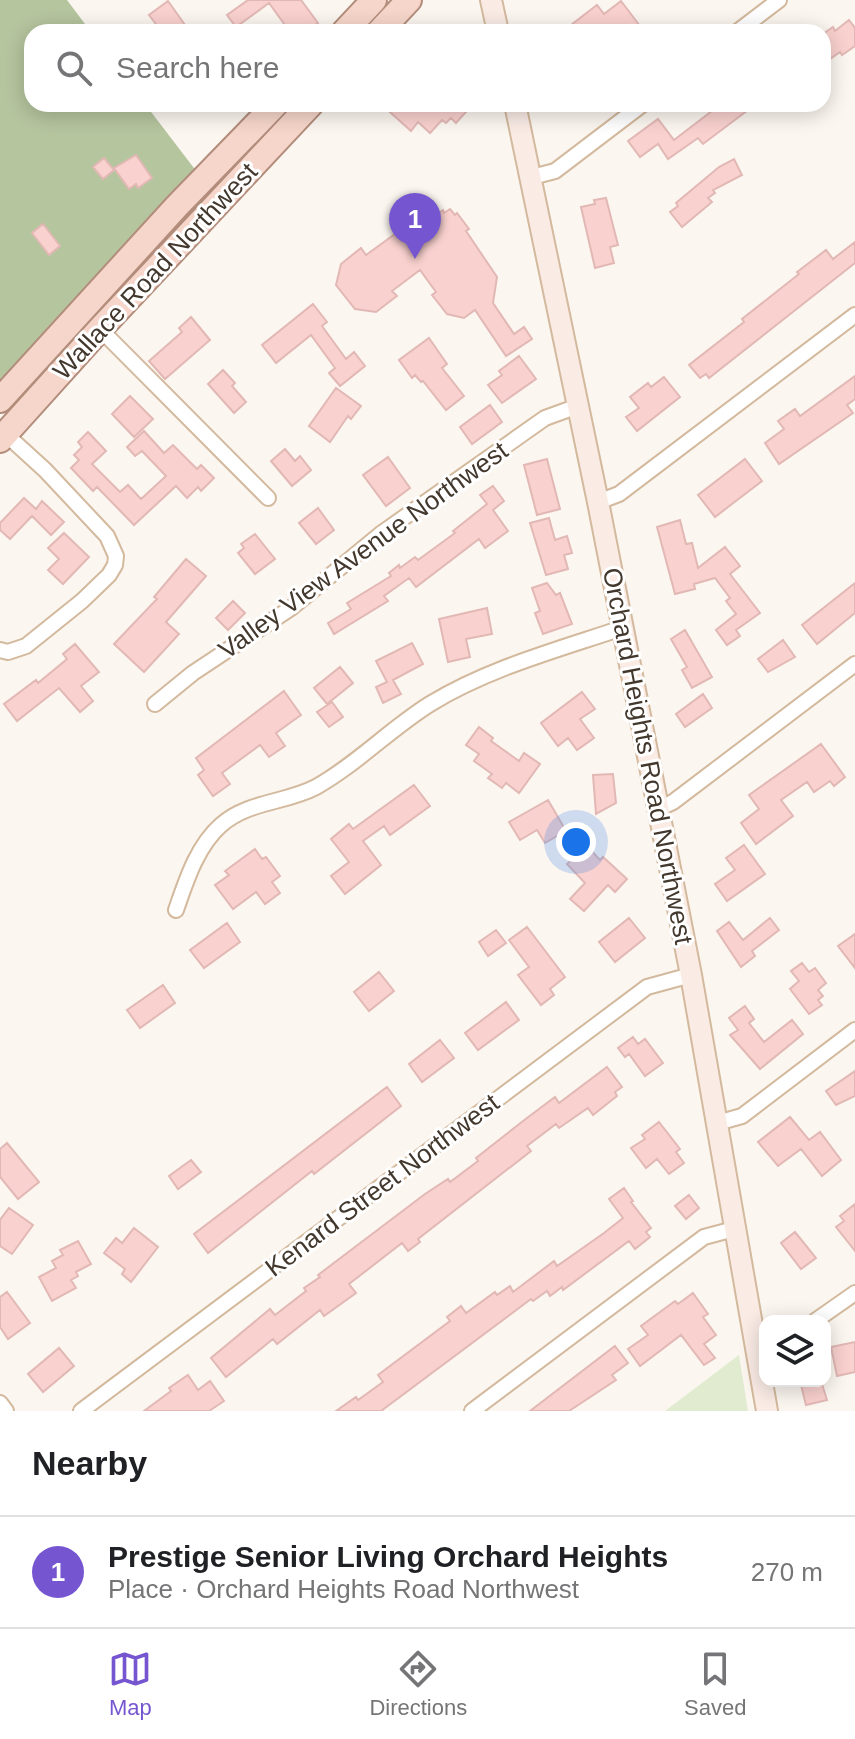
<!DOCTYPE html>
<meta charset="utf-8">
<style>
:root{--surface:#fff;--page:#f2f2f2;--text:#202124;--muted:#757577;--line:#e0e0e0;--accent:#7656d0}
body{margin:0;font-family:Arial,sans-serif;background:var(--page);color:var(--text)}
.controls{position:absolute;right:24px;bottom:24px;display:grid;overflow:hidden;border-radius:16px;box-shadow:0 4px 20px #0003}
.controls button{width:72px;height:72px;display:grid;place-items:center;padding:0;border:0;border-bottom:2px solid var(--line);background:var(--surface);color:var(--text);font:40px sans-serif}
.you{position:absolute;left:576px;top:842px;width:28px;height:28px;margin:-20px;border:6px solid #fff;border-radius:50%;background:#1a73e8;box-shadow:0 0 0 12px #1a73e833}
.badge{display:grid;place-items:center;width:52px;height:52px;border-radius:50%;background:var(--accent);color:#fff;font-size:26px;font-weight:700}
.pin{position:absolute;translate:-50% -66px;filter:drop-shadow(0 2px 4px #0008)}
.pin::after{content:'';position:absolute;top:42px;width:28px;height:24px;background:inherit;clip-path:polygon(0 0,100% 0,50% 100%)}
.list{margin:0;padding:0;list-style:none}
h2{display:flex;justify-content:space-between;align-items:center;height:104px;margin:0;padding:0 32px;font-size:34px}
h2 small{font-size:26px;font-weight:400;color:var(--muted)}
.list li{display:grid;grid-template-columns:52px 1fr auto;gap:24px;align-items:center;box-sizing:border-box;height:112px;padding:0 32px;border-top:2px solid var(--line)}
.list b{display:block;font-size:30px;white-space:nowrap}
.list p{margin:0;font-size:26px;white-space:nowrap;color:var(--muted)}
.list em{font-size:26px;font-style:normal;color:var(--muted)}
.icon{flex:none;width:44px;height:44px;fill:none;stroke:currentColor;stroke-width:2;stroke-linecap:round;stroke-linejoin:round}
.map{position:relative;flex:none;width:855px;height:1411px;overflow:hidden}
.search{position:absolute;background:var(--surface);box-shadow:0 4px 20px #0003;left:24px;right:24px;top:24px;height:88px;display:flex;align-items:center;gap:20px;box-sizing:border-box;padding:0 28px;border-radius:24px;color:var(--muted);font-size:30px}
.sheet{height:216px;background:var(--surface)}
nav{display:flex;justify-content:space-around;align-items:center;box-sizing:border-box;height:112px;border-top:2px solid var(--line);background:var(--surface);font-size:22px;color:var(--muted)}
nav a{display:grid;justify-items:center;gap:4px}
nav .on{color:var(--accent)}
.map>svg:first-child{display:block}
</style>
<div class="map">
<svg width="855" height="1411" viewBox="0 0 855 1411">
<rect width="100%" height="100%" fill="#fcf6f0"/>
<!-- green -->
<path fill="#e0ebd0" d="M739,1355l9,56h-83z"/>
<!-- forest -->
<path fill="#b5c59e" d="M0,0h67l24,32h-59v72h113l55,72 -200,223z"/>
<!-- building -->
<path fill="#f9d1ce" stroke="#e2b8b5" stroke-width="2" d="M248,0h53l17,23 -12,9h-16l-21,-29 -33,24 -9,-12z
M168,1l22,31h-28l-13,-17z
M621,1l19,25 -9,6h-69l35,-27 7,9z
M849,20l6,8v18l-13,9 -2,-3 -17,12v-30l10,-7 2,4z
M381,104h92l-17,19 -5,-5 -5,5 -4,-3 -12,13 -12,-11 -7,9z
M721,104h35l-53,40 -5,-6 -30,21 -10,-15 -18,13 -12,-16 30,-22 16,21z
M136,155l16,23 -14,10 -2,-4 -7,5 -15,-21z
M104,158l10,12 -11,9 -10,-12z
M734,159l8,16 -29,15 2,3 -7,5 4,4 -30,25 -12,-15 8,-6 -2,-3 43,-36z
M606,198l12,47 -8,2 4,16 -19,5 -14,-61 14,-3 -1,-4z
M450,209l5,6 2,-2 12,16 -3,2 31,46 -4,26 21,31 10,-7 8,12 -26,17 -31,-46 -11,8 -17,-4 -15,-19 4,-3 -16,-22 -28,21 5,5 -21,16 -21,-3 -19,-24 5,-21 20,-16 5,7 44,-32 6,7 27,-20 1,3z
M43,224l17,22 -11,9 -17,-22z
M855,242v21l-146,115 -3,-4 -6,4 -11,-13 55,-43 -2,-3 57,-45 -2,-2 29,-22 7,9z
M313,304l14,18 -5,4 24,33 8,-7 11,14 -25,20 -11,-13 6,-5 -24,-33 -35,28 -14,-18z
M191,317l19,23 -45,39 -16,-18 33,-29 -3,-4z
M429,338l18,26 -5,4 22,28 -18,14 -23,-29 -2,1 -6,-7 -3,3 -13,-18z
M519,356l17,23 -34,24 -14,-18 14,-10 -3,-4z
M223,370l12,13 -3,3 14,16 -12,11 -26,-29z
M855,376v23l-8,6 6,8 -74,51 -14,-21 19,-14 -6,-8 17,-12 5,7z
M664,377l16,20 -43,34 -11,-14 13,-9 -9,-11 18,-14 3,4z
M336,388l25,18 -10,13 -3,-3 -18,26 -21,-16z
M130,396l23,23 -19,18 -22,-23z
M490,405l12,17 -30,22 -12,-17z
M144,431l20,22 9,-8 24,24 4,-4 13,13 -13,13 -3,-4 -11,11 -11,-12 -42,39 -37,-38 -4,4 -22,-23 8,-8 -5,-5 8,-8 -4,-5 10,-10 18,19 -14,13 28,28 8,-7 13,14 25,-23 -24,-25 -7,5 -8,-9z
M285,449l10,12 5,-5 11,14 -19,16 -21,-25z
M388,457l22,31 -24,18 -23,-31z
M547,459l13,50 -23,6 -13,-50z
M745,459l17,22 -47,36 -17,-22z
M493,486l11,15 -11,9 15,21 -23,17 -6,-9 -63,48 -7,-9 -25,18 4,5 -54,33 -6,-11 23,-14 -4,-6 44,-27 -2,-3 10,-8 1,3 15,-11 3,3 37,-27 -2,-2 34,-27 -7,-9z
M24,498l12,11 6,-8 22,21 -13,13 -19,-19 -22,23 -10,-9v-7z
M318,508l16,22 -18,14 -17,-21z
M549,518l6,22 12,-4 5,17 -8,2 4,14 -22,6 -16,-52z
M680,520l6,24 6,-1 6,25 27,-21 15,19 -10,8 30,39 -24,17 4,6 -13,9 -11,-15 20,-16 -10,-13 4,-3 -15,-20 -21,6 1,5 -20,5 -18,-67z
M64,533l25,24 -26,27 -15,-14 11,-11 -11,-11z
M255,534l20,25 -20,15 -17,-21 6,-5 -3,-4z
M186,559l20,17 -40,46 13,12 -35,38 -30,-28 43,-45 -3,-2z
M547,583l9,12 4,-2 12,31 -29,10 -8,-21 5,-2 -8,-23z
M855,583v30l-38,31 -15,-19z
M233,601l12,12 -17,17 -12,-12z
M487,608l5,26 -26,5 4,18 -22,5 -9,-43z
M685,630l27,47 -20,11 -10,-18 5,-3 -16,-28z
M783,640l12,17 -27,15 -10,-13z
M412,643l11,21 -30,16 8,14 -18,9 -7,-16 11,-5 -11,-21z
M75,644l24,28 -18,14 12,15 -13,11 -21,-24 -42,33 -13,-17 32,-24 2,3 29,-24 -4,-5z
M340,667l13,16 -26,21 -13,-16z
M284,691l17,24 -25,18 9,13 -16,11 -9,-12 -38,28 8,11 -17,12 -15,-21 6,-5 -8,-12z
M582,692l13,17 -15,10 14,19 -17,12 -9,-12 -10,8 -17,-23z
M703,694l9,14 -27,19 -9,-13z
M332,702l11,15 -14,10 -12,-15z
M479,727l14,11 -2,3 28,20 5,-8 16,11 -21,29 -13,-10 -4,5 -14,-10 4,-4 -18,-13 5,-7 -13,-9z
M821,744l24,33 -11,9 -4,-5 -16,11 -7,-10 -26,18 12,16 -37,28 -15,-21 18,-14 -10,-14z
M613,774l3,29 -20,11 -3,-39z
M414,785l16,21 -40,29 -6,-9 -21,15 18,24 -36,29 -14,-18 18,-14 -18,-23 18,-15 4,5z
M548,800l18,31 -21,12 -8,-13 -17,10 -11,-18z
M744,845l21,29 -38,27 -12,-17 20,-14 -9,-12z
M587,846l13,14 3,-3 24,22 -12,13 -7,-7 -24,26 -14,-12 15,-16 -18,-19z
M255,849l7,10 4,-2 14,19 -8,6 8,11 -15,11 -9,-12 -23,17 -18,-24 14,-10 -4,-4z
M629,918l16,20 -30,24 -16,-20z
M770,918l9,12 -27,21 3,5 -14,11 -24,-36 12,-9 14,18z
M227,923l13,19 -36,26 -14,-18z
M527,927l38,50 -15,12 4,6 -13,10 -23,-30 11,-8 -20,-27z
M496,930l10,13 -18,13 -9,-14z
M855,934v34l-17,-22z
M802,963l7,9 6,-4 11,15 -8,7 5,6 -5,4 4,5 -13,9 -19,-25 9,-8 -8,-10z
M379,972l15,19 -25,20 -15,-19z
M163,985l12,18 -35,25 -13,-18z
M506,1002l13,18 -41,30 -13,-17z
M745,1006l9,13 -5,4 15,19 28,-22 11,14 -43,35 -30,-34 8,-5 -9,-12z
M633,1037l5,7 7,-5 18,24 -18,13 -16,-22 -4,3 -7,-9z
M440,1040l14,18 -32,24 -13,-18z
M607,1067l15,20 -7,5 2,4 -24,19 -5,-7 -29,20 -3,-4 -29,22 4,5 -113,88 2,3 -12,9 -6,-8 -53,41 7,9 -32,23 -4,-6 -43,34 -4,-5 -47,38 -15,-19 59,-49 5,6 31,-24 -2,-3 16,-11 -2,-2 107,-81 23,-15 2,3 28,-21 -2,-3 47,-37 32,-24 4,6z
M855,1071v25l-19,9 -10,-14z
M387,1087l14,19 -87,68 -2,-3 -104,82 -14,-19z
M790,1117l19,23 11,-8 21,28 -19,16 -21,-27 -23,17 -20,-24z
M659,1122l21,27 -4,3 8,11 -15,11 -12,-15 -11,9 -15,-20 14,-9 -3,-4z
M7,1143l32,39 -21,17 -18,-22v-28z
M191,1160l10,12 -23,17 -9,-13z
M624,1188l9,13 -2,1 20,26 -5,4 4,5 -15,12 -6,-8 -66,49 -1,-3 -12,9 -3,-5 -14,10 -2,-2 -150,112h-45l20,-14 2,3 25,-18 -5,-7 72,-54 -3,-4 14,-11 5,7 29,-21 2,3 13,-9 3,6 41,-31 3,5 47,-33 19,-15 -14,-19z
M689,1195l10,13 -13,11 -11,-13z
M855,1204v47l-19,-24 8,-6 -4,-5z
M9,1208l24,17 -21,29 -12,-8v-26z
M134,1228l24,19 -27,35 -9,-8 3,-5 -21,-16 12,-15 6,5z
M795,1232l21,26 -15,11 -20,-26z
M78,1241l13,23 -15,8 2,4 -7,4 5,8 -24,13 -13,-24 17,-9 -4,-7 11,-6 -3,-5z
M7,1292l23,31 -22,16 -8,-12v-30z
M693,1293l15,21 -5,3 13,18 -12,9 11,14 -11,7 -23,-30 -41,31 -12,-17 20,-14 -7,-9 34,-25 3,3z
M855,1342v30l-18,4 -6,-29z
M615,1346l13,17 -16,12 4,5 -47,31h-39z
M59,1348l15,18 -31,26 -15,-18z
M188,1375l10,15 12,-9 14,20 -15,10h-65l27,-20 -2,-3z
M800,1381h21l6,19 -21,5z"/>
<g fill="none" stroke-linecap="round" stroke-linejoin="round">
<defs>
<path id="street" d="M737,32l42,-32
M532,177l23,-6 88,-67
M100,329l168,169
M598,502l21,-8 236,-179
M0,650l8,2 18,-6 56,-45 27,-26 6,-10 1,-9 -9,-20 -62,-66 -45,-41
M155,704l38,-31 98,-65 91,-75 163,-115 33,-12
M658,809l15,-7 182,-138
M176,910c10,-29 21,-64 45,-85 27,-24 65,-22 95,-38 41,-23 74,-58 114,-83 59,-36 127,-54 192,-76
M717,1123l25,-7 113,-86
M815,1321l40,-28
M0,1403l6,8
M81,1411l566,-424 44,-12
M472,1411l232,-174 30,-8"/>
<path id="secondary" d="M491,0l7,32
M515,104l83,398 93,473 76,436"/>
<path id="primary" d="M344,32l30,-32
M379,32l30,-32
M0,400l177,-194 99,-102
M0,440l100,-111 211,-225"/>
</defs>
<!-- street casing -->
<use href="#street" stroke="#d3b99d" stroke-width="18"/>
<!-- secondary casing -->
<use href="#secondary" stroke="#d3b99d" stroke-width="24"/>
<!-- primary casing -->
<use href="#primary" stroke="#b38d7c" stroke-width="28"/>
<!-- street -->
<use href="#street" stroke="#fff" stroke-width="14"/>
<!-- secondary -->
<use href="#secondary" stroke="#faebe5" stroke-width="20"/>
<!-- primary -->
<use href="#primary" stroke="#f6d6ca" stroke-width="24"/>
</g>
<g text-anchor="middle" stroke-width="6" stroke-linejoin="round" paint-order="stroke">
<!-- street labels -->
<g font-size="26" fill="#43382d" stroke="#fff">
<text transform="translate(155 271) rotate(-47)" y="9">Wallace Road Northwest</text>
<text transform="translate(363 550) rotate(-36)" y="9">Valley View Avenue Northwest</text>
<text transform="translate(648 756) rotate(79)" y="9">Orchard Heights Road Northwest</text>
<text transform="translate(382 1185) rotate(-37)" y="9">Kenard Street Northwest</text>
</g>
</g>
</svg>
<div class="controls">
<button><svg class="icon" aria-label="layers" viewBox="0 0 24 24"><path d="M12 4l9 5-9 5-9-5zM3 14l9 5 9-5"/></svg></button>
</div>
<div class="you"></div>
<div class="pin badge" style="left:415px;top:259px">1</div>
<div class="search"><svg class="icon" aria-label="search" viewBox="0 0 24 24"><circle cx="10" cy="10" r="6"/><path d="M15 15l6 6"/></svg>Search here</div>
</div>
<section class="sheet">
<h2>Nearby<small></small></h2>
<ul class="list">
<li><span class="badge">1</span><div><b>Prestige Senior Living Orchard Heights</b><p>Place · Orchard Heights Road Northwest</p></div><em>270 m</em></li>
</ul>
</section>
<nav>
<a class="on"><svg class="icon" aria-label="map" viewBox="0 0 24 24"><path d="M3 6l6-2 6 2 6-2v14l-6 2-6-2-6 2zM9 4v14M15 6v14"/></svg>Map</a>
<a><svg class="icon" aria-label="directions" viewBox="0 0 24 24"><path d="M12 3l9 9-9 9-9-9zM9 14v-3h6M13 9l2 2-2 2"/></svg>Directions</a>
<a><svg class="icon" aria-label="saved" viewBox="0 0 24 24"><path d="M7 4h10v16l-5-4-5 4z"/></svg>Saved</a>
</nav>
